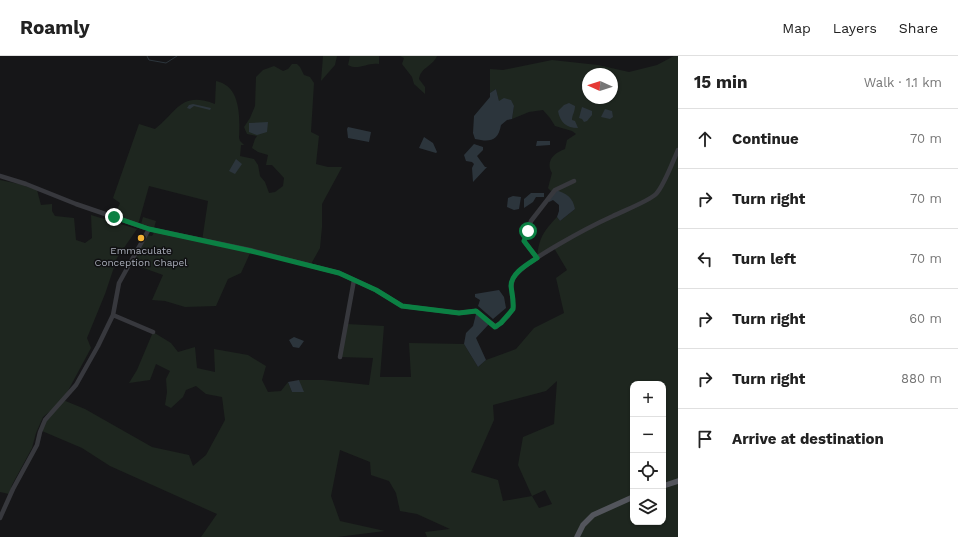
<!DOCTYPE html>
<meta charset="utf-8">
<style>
:root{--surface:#fff;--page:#f2f2f2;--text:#222;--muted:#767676;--line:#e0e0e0}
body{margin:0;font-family:"Work Sans",sans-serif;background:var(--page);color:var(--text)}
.controls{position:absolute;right:12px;bottom:12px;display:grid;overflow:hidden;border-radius:8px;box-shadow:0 1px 3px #0004}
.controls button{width:36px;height:36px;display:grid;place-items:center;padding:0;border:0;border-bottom:1px solid var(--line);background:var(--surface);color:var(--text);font:20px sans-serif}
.compass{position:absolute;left:582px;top:12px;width:36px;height:36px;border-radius:50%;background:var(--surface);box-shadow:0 1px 3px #0004;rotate:273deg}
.stop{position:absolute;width:12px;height:12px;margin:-9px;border:3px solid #0b8043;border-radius:50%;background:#fff}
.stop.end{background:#0b8043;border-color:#fff;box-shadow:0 1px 4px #0008}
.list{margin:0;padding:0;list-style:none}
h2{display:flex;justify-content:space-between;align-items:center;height:52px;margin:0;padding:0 16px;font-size:17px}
h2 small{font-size:13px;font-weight:400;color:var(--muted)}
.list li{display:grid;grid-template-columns:26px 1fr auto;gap:12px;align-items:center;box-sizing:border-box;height:60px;padding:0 16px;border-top:1px solid var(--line)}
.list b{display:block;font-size:15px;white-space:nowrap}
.list em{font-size:13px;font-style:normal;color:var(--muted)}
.icon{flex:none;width:22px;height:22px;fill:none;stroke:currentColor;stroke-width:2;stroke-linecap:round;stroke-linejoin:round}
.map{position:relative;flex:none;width:678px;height:481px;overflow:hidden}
header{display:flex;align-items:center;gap:24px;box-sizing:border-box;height:56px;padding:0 20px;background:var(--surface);border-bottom:1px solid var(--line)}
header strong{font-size:19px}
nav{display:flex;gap:22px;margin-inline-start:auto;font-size:14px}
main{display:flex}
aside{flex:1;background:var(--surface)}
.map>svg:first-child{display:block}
</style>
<header>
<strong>Roamly</strong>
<nav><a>Map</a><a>Layers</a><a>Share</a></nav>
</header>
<main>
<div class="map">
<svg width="678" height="481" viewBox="0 0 678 481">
<rect width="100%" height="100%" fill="#161618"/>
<!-- green -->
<path fill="#1e261f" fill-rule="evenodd" d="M323,0h14l-2,9 -14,16z
M350,0h29v8c-12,-2 -20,7 -31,1z
M400,0h37c-5,11 -16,11 -18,23l6,8v7l-11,-10 -2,-7 -10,-13 2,-6z
M674,0h4v481h-251l-2,-5 25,-3 -33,-15 -17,-3 -4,-18 -7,-12 -18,-6 -1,-13 -30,-12 -9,46 9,25 45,10 -48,6h-136l16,-23 -107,-48 -28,-18 -40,-17 3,-11 15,-17 -17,14 -7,16 -4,15 -20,37 -3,9 -9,-2v-312l19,4 18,6 4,15 11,-1v7l3,5 19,2 2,22 9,3 7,-5 -1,-23 46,14 -20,29 -12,36 -18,44 4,10 -28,52 22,9 67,38 37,8 4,11 13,-11 19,-35 -3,-23 -16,-3 -10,-8 -10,4 -3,7 -12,11 -6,-3 2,-13 -1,-13 4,-8 -14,-7 -6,16 -21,3 8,-13 16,-38 18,11 7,9 17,-5 2,21 18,4 -1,-23 34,6 18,11 -4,14 6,12 13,-1 7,-9 4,10h11l-4,-12h24l46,5 4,-27 -33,-1 6,-33 38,2 -4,51h31l-2,-34 55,1 14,23 8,-7 30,-11 18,-21 30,-15 -8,-35 11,-8 -13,-22 -17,10c2,-20 6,-26 20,-41l3,4 15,-12 -23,-17 -4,-4 4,-15c-7,-12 2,-20 13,-24l2,-9 9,-6 -4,-3 -17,-5 -5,-8 -7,-8 -14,2 -17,7 2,-13 -15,-5 -3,-12 -6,4v-24l13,1 49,-10 46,5 31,7 28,-7zM588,18h24v24h-24zM557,325l-3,43 -31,13 -5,28 14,31 -29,5 -5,-21 -27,-8 23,-52 -1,-15 53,-14zM633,328h30v138h-30zM545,434l7,14 -13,4 -7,-12z
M292,8h5l3,3 4,8 6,2 4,6 -3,49 8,4 -3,28 12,3h14l-20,37v23l-2,21 -9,16 -60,-13 -10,22 -13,6 -12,27 -31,1 -20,-6 -13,-1 11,-25 -33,-12 16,-28 6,1 3,-5 47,10 6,-40 -59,-15 -11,39 -24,-8 6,-14 -7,-5 26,-74 16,5c23,-18 26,-38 60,-25l1,-23c25,5 24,36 23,57l1,3 4,4h-3l-1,11 14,3 4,6 2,11 5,6 4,11 6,-1 8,-6 1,-8 -12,-13h-6l2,-10 -10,-3 -6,-4 3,-9 2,-3 -10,-2 -3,-7 6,-9 5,-12 1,-29 7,-7 11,-4 9,5 5,-2z
M143,161l13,4 -2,7 -13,-4z"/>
<!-- water -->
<path fill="#2c353c" d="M496,33l3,12 5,-3 7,2 3,6 -2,13 -5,1 -6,5c-3,17 -12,17 -26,14l-2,-6 1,-17 16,-19v-4z
M569,47l6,3c0,6 -3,9 -3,14l3,1 3,7c-12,0 -18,-6 -20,-17l6,-6z
M193,48l18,4 -1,2 -16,-4 -4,3 -3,-1 2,-3z
M582,51l10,4v4l-5,6 -3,1 -2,-3 -3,-1z
M605,53l7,2 1,6 -3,2 -9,-2z
M268,66l-1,10 -10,3 -8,-3v-9z
M348,71l23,5 -2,10 -21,-4 -1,-9z
M424,81l9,6 4,9 -1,1 -17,-5z
M537,85h13v4l-14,1z
M474,88l9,3v3l-6,6 8,11h2l-14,15 -1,-14 2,-4 -2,-2 -6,-1 -2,-6z
M236,103l6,5 -7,10 -6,-3z
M555,134c12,3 18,8 20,19l-15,12 -3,-4 2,-6v-6l-6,-5 -4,2v-3z
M531,137h13v4h-8l-3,5 -9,6v-9z
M513,140l8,1 -2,12 -5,1 -7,-3 1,-9z
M499,234l5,7 2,11 -13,11 -15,-13 2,-6 -5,-3v-3z
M476,258l13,10 -13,14 10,22 -8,7 -14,-23 2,-11 7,-7z
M294,281l10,4 -5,7 -6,-1 -4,-7z
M299,324l5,12h-12l-4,-10z"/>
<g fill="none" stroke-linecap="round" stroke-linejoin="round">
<!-- stream -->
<path stroke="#2c353c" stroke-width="1" d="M147,0l2,4 17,3 11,-7"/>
<!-- minor -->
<path stroke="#37383d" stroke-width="4.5" d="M0,120l26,8 50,20 73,25 101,21 89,23 37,17 26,16 57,7 17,-2 20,16 12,-11 5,-7c1,-9 -4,-22 0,-30 8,-17 80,-54 100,-63 10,-5 36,-15 43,-22 8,-8 17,-33 22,-44
M537,202l-13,-17 7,-20 24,-31 19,-9
M113,259l40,17
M340,301l14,-77
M0,462l13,-29 24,-44 3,-13 5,-12 31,-35 22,-39 15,-31 6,-32 30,-54"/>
<!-- major -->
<path stroke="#53555c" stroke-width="5.5" d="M663,430l15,-5
M577,481l6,-12 10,-10 40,-18"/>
</g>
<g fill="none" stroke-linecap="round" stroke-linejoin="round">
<!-- route -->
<path stroke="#0b8043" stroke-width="5" d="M114,161l35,12 102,22 88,22 37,17 26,16 57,7 17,-2 19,16 6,-4 12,-14c1,-8 -1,-15 -2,-23 0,-13 17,-22 26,-28l-13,-17 4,-10"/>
</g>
<!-- markers -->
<circle fill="#f2b134" stroke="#111113" stroke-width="1.5" cx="141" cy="182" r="4"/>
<g text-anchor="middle" stroke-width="3" stroke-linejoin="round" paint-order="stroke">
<!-- poi labels -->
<g font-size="10" fill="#a8adb8" stroke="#111113">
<text x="141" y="198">Emmaculate<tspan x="141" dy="12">Conception Chapel</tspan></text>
</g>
</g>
</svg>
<div class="controls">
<button>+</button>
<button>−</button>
<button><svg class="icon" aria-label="locate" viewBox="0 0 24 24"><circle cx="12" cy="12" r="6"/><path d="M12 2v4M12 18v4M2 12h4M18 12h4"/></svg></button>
<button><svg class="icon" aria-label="layers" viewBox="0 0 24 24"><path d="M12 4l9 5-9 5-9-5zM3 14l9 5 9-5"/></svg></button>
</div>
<svg class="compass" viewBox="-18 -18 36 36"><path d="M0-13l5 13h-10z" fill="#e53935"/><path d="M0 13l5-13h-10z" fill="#767676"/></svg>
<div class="stop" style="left:528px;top:175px"></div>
<div class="stop end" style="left:114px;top:161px"></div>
</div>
<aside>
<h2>15 min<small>Walk · 1.1 km</small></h2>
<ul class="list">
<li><svg class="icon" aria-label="ahead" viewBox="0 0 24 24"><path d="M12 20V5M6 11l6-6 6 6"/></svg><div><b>Continue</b></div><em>70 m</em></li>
<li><svg class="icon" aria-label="right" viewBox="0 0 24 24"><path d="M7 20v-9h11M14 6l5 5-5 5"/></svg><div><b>Turn right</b></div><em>70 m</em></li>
<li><svg class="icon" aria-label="left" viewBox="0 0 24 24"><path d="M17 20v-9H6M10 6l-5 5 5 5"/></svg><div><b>Turn left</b></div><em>70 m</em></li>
<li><svg class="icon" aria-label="right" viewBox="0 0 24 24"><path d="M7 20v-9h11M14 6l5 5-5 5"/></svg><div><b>Turn right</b></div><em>60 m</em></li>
<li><svg class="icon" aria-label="right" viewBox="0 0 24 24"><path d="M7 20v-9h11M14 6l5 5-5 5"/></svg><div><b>Turn right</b></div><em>880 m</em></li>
<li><svg class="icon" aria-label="arrive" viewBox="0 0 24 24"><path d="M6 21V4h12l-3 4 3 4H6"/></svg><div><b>Arrive at destination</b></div></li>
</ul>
</aside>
</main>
